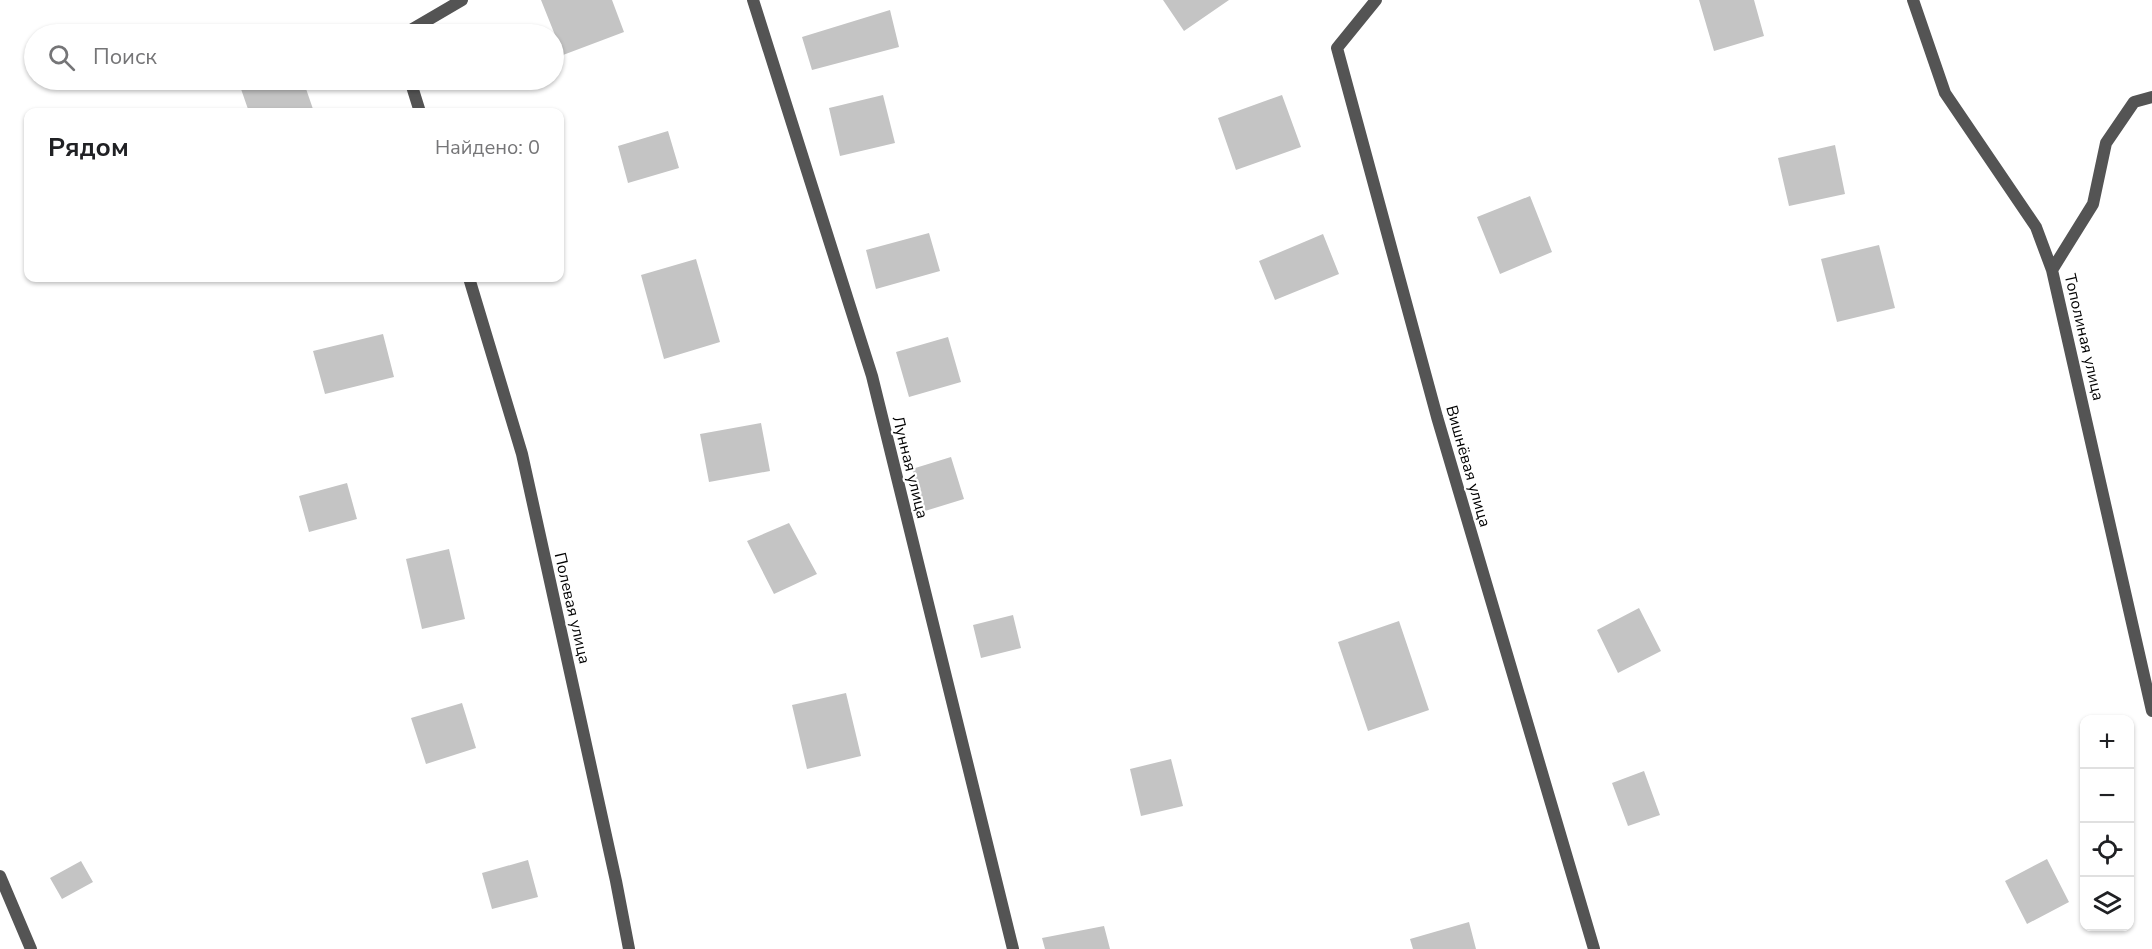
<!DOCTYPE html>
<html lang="ru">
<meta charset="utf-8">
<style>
:root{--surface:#fff;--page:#f2f2f2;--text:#202124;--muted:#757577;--line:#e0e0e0}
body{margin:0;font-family:"Nunito Sans",sans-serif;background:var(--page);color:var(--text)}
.controls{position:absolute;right:18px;bottom:18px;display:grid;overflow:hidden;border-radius:12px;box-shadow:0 2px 4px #0004}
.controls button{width:54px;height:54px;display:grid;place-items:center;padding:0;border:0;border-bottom:2px solid var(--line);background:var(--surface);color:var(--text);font:30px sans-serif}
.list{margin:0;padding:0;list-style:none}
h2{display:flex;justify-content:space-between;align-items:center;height:78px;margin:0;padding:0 24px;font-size:26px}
h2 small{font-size:20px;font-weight:400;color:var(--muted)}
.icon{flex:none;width:33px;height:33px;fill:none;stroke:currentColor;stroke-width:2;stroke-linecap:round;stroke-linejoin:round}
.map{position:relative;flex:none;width:2152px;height:949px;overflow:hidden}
.search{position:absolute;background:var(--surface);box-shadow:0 2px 4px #0004;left:24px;top:24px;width:540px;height:66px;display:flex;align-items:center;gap:15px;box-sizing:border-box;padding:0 21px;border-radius:33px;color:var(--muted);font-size:22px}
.panel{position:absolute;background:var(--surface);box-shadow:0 2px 4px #0004;left:24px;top:108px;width:540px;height:174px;border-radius:12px}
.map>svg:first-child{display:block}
</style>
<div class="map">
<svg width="2152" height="949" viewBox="0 0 2152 949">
<rect width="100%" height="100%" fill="#fff"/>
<!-- building -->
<path fill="#c4c4c4" d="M541,0h71l12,32 -61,23z
M1163,0h66l-45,31z
M1699,0h55l10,36 -50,15z
M890,10l9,37 -87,23 -10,-33z
M270,80h33l11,32h-65l-8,-23z
M883,95l12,48 -55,13 -11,-48z
M1282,95l19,52 -65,23 -18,-52z
M668,131l11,37 -51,15 -10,-37z
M1835,145l10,49 -56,12 -11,-48z
M1530,196l22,56 -52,22 -23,-57z
M929,233l11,38 -64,18 -10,-39z
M1323,234l16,40 -64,26 -16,-39z
M1879,245l16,63 -58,14 -16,-63z
M696,259l24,83 -56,17 -23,-84z
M383,334l11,43 -69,17 -12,-43z
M948,337l13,45 -52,15 -13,-45z
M761,423l9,48 -61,11 -9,-48z
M951,457l13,42 -39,12 -13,-42z
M347,483l10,36 -48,13 -10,-36z
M789,523l28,51 -43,20 -27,-53z
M449,549l16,70 -43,10 -16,-70z
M1639,608l22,43 -43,22 -21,-43z
M1013,615l8,33 -40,10 -8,-33z
M1399,621l30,89 -61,21 -30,-89z
M846,693l15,63 -54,13 -15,-64z
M462,703l14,45 -50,16 -15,-46z
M1171,759l12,47 -42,10 -11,-47z
M1644,771l16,44 -32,11 -16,-43z
M2047,859l22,43 -42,22 -22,-43z
M528,860l10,37 -46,12 -10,-36z
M81,861l12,21 -31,17 -12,-21z
M1469,922l7,27h-63l-3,-10z
M1104,926l6,23h-65l-3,-11z"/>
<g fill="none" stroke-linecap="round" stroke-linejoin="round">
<!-- street -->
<path stroke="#545454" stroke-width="12" d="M753,0l119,376 141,573
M1376,0l-39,48 100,369 157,532
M1913,0l32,93 91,134 16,43 100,441
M404,34l58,-34
M410,80l10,32
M2052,270l41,-66 13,-61 28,-41 18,-5
M469,278l53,176 94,427 13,68
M0,876l31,73"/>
</g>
<g text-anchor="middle" stroke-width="4.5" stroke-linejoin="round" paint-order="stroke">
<!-- street labels -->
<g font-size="16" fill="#000" stroke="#fff">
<text transform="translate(2085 337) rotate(77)" y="6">Тополиная улица</text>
<text transform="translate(1469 466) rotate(74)" y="6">Вишнёвая улица</text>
<text transform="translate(911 467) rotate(76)" y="6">Лунная улица</text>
<text transform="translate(573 608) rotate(77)" y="6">Полевая улица</text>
</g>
</g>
</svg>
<div class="controls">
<button>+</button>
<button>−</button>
<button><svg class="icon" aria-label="locate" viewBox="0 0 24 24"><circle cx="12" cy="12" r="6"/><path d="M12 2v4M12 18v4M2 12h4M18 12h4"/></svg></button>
<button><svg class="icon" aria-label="layers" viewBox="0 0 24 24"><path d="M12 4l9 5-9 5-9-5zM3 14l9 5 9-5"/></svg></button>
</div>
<div class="search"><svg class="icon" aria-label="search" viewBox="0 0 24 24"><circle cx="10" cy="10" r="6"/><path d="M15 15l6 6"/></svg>Поиск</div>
<section class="panel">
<h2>Рядом<small>Найдено: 0</small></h2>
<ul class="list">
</ul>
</section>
</div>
